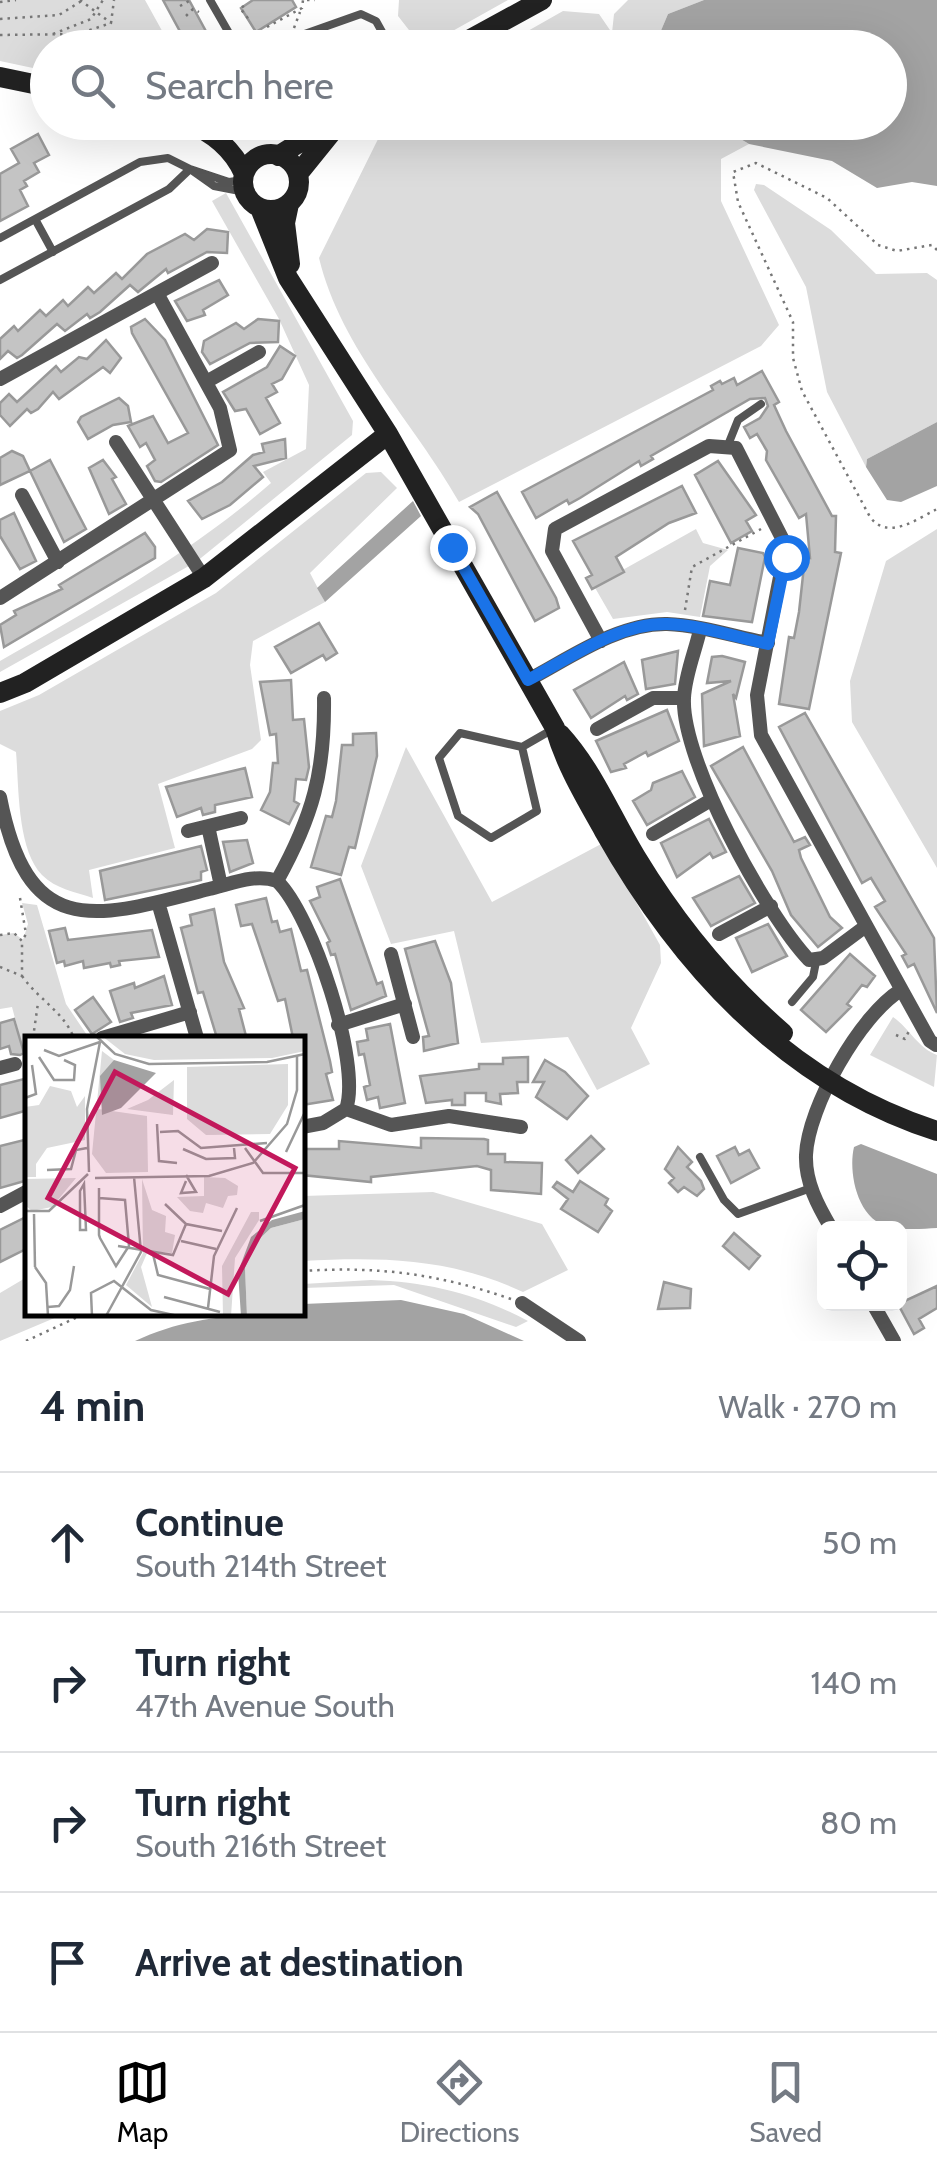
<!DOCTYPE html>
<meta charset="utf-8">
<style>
:root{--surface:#fff;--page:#f2f2f3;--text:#1f2937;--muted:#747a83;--line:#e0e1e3;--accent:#000}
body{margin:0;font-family:Cabin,sans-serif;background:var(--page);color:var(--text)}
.controls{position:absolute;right:30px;bottom:30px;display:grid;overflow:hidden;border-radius:15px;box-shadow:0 10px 40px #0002}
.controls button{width:90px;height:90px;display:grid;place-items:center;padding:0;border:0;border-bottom:2px solid var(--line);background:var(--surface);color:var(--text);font:50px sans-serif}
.stop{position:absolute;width:30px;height:30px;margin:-22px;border:8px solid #1a73e8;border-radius:50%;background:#fff}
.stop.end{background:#1a73e8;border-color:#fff;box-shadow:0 2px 10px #0008}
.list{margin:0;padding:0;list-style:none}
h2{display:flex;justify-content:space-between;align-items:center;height:130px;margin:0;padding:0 40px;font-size:42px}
h2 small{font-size:32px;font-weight:400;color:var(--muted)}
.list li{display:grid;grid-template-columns:65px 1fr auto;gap:30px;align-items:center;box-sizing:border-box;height:140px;padding:0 40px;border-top:2px solid var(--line)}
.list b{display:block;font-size:38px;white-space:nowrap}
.list p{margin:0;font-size:32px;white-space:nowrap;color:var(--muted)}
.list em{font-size:32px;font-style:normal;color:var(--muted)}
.icon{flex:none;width:55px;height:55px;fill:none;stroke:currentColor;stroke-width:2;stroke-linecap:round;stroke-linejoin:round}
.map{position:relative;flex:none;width:937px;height:1341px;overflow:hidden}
.search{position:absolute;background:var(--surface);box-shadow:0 10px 40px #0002;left:30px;right:30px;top:30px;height:110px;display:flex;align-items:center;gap:25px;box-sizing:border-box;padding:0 35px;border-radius:55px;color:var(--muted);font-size:38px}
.sheet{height:690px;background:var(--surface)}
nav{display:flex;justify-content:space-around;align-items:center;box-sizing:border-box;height:140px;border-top:2px solid var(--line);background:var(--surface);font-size:28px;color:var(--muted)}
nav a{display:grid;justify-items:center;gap:5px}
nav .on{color:var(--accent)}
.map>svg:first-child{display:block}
</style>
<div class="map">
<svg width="937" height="1341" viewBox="0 0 937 1341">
<rect width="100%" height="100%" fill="#fff"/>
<!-- green -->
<path fill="#dcdcdc" d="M0,0h145l26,47 -123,1 -1,23 -47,-10z
M399,0h109l-59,33 -33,6 -18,-23z
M628,0h76l-36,14 -14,33 -156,1 65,-37 36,3 13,19 2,-19z
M386,123h328l35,21 -28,15v42l58,124 -18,21 -302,156c-45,-80 -118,-152 -140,-244z
M756,184l8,1 67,45 45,44 51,-1 10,7v142l-70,37 -1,8 -39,-75 -21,-105 -52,-97z
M226,193l127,228 -1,14 -156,127 -196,110v-11c93,-53 190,-107 271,-178l-8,-11 43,-23 3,-64 -30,-66 -67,-118z
M381,472l16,16 -87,85 15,29 -72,39 -3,24 11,75 -9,9 -94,35 17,64 -86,22 4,28c-18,-6 -37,-9 -51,-23 -25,-26 -23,-88 -26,-123l-16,-8v-33l39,-16 177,-102 150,-120z
M696,529l7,14 25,7 -18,16 -10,51 -33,-5 -54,7 -19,-33z
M937,529v339l-85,-146 -2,-41 36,-120z
M406,747l86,155 111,-59 57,102 1,18 -30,65 19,36 -53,26 -29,-53 -87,6 -27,-112 -63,13 -30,-78z
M22,903l15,2 29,99 23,34h-61l-1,25 -15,-56 -12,2v-74l14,-2 9,7 5,-16z
M893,1017c17,12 25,31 44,38l-3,32 -64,-32z
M433,1192l109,32 26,46 -45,22c-73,-34 -141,-35 -220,-31v-65z
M27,1277l1,37h36l-64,27v-48z
M371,1280c58,2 106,14 157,41l-12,6 -122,-42 -91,3v-4z"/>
<!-- water -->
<path fill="#a3a3a3" d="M704,0h233v186l-25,-4 -35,6 -45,-27 -83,-17 -35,-21 176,-1v-74l-236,-1 14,-33z
M937,422v64l-36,16 -14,-2 -21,-33 1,-8z
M413,501l8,15 -96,86 -8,-14z
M861,1144l76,30v54c-15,1 -33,2 -48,-1 -32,-7 -41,-55 -35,-80z
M401,1300l63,14 60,27h-389c55,-26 108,-27 167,-27l1,-10z"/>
<!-- building -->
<path fill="#c4c4c4" stroke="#999" stroke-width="2.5" d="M163,0h26l26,48h-26z
M253,0h39l4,7 -40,25 -15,-24z
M38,134l11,21 -15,8 5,9 -15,9 3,5 -7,4 8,16 -28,15v-47l19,-11 -8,-14z
M207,229l21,3 -1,21 -20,-1 -39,21 -2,-4 -28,23 -8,-7 -30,27 -10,6 -3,-4 -22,17 -8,-7 -35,31 -5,3 -9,-7 -8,8v-20l14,-13 4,5 22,-21 6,6 17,-16 5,6 20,-19 6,6 22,-20 6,6 25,-25 38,-20 9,6z
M219,280l9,15 -25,15 2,5 -18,6 -12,-20z
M145,319l20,21 53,105 -57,37 -6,-1 -8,-15 8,-6 -9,-17 -6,4 -12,-21 25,-10 15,27 20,-10 -56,-100 -1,-6z
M258,319l21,2 -1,21 -28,1 -40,21 -8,-12 2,-11 32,-18 8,6z
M106,340l15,18 -11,15 -7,-6 -44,32 -6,-7 -15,17 -7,4 -4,-4 -17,17 -10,-11v-12l9,-9 8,8 39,-36 5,6 18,-15 8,2z
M280,346l15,10 -13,23 -10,5 5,8 -11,6 14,25 -20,11 -14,-25 -11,2 -12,-19 44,-25z
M762,371l17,31 -5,3 12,26 46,85h4l-1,36 6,1 -32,156 -30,-5 10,-67 5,1 5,-26 6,-55 5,1 -4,-44 -7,4 -33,-58 1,-9 -10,-17 -7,4 -6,-11 16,-9 8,-12 -3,-8 -15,1 -99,57 2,3 -12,7 -2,-5 -59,37 -11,6 -2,-4 -31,18 -14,-26 191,-102 -2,-4 9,-5 2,3 12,-6 3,7z
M119,398l9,8 3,16 -18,3 -25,14 -10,-17 3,-5z
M285,439l1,19 -32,8 9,11 -33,28 -28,14 -14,-18 34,-19 31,-27 11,-3 -2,-8z
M12,451l11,5 7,15 -30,14v-27z
M50,460l36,69 -22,13 -34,-71z
M103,460l13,17 -4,2 14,25 -17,10 -20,-46z
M718,461l38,54 -10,6 6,10 -21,12 -36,-68z
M682,486l14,27 -27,10 -53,34 8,15 -32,17 -6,-11 6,-3 -19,-34z
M497,492l59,106 3,10 -24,13 -57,-107 -8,-7z
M14,513l22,48 -16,8 -20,-33v-16z
M145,533l10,14v11l-151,89 -4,-22 16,-10 -2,-4 48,-22 -3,-4z
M738,548l25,5 2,4 -13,65 -49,-6 7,-35 20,4z
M319,623l18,30 -11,7 -3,-5 -32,18 -16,-26z
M678,651l-3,33 -29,5 -4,-29z
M722,656l23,6 -9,36 -3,-4 7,42 -36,10 -2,-52 29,-13 -24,2 5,-26z
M624,662l14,32 -11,6 -2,-4 -34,22 -17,-28z
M291,680l2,40 11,-1 5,48 -3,13 -10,-1 -2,22 5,3 -10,20 -28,-14 9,-18 3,-29h5l-2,-29 -6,1 -10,-53z
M667,710l12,31 -31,15 -2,-4 -22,12 2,4 -15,4 -15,-31z
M805,713l129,225 3,75 -23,-49 -6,3 -6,-11 4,-2 -31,-47 10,-6 -14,-23 -9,5 -83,-156z
M376,733l1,23 -22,92 -6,-1 -8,28 -30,-8 15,-51 6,1 4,-16 6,-56h11v-11z
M743,747l51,95 11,-5 5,8 -11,5 2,8 29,59 12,11 -24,19 -27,-32 -19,-44 -61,-105z
M245,768l7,29 -37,8v7l-12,3 -2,-7 -24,9 -11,-30z
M682,771l13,26 -48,28 -14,-24 18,-11 2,-7z
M709,819l17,33 -13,6 -3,-5 -33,24 -16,-34z
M247,840l6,23 -23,9 -7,-30z
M201,846l6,24 -6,2v8l-96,20 -5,-29z
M739,876l16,27 -44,23 -18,-28z
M340,879l37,105 5,-2 4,14 -35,14 -16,-56 -4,1 -4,-12 3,-2 -20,-40 10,-4 -3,-10z
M266,898l6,24 5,-1 3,11 11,-3 10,42 6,-1 23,91 2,11 -6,2 7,26 -31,5v-67h-9l-8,-39 -7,2 -26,-77 -11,2 -5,-21z
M214,909l10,53 20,46 -5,1 7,27 -10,2h-19l-14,-46 -5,1 -17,-65 11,-3 -2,-10z
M768,924l19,32 -35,16 -16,-34z
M65,928l3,12 84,-10 7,27 -40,4 1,4 -9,2 -1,-4 -26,5 -1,-7 -18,5 -1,-5 -7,2 -8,-32z
M435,941l16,42 7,60 -34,8 -1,-14 6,-1 -24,-87z
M850,954l25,22 -8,11 -5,-2 -15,19 4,3 -25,25 -25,-22z
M164,976l8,29 -41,8 2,5 -13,4 -10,-31 24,-8 1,5z
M93,997l18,25 -19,12 -17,-24z
M14,1019l10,34 -4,2 -9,-1 -2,-8 -9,3v-26z
M390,1024l15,79 -25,5 -2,-11 -11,3 -3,-13 6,-2 -6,-31 -5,1 -2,-13 11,-2 -2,-11z
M528,1057v25h-11l1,11 -18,1 1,10 -15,-3v-8h-21v12h-13v-5l-26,3 -6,-27 59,-7v-5h24v-6z
M545,1060l20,12 23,24 -21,23 -31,-22 8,-15h-11z
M28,1078v32l-28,8v-33z
M591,1136l13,13 -26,24 -12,-13z
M421,1138l63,1 4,1v14h17v8l37,1 -1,31 -50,-4v-20l-14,-4 -106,11v5l-69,-7v-26h37v-8l82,7z
M28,1139v41l-28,8v-42z
M678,1147l14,15 -5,5 14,14 3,8 -7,7 -13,-9 -6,5 -9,-9 5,-5 -9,-9z
M735,1147l4,8 10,-5 10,18 -28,15 -14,-27z
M580,1181l28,18 -3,6 7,6 -14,21 -37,-23 7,-10 -15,-12 4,-5 16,10z
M28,1216v32l-28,14v-32z
M734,1233l26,23 -11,13 -26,-23z
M664,1282l27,7 -1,19 -32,1z
M937,1286v22l-18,11 5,9 -10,6 -16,-30z"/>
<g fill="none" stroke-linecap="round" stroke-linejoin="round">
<!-- path -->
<path stroke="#777" stroke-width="2.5" stroke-dasharray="2.5 5" stroke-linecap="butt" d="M80,0l31,23
M307,0h8
M0,2l16,-2
M180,6l11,-6
M244,6l-4,2 10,13
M186,16l7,-7 6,3
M0,19l59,-4 24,-15
M267,27l35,-19 1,-8
M294,28l6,-16
M53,34l38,-15 12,-19
M0,35l78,-1 33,-11 3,-23
M329,37l7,10
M218,47v1
M257,122l15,6 8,-6
M937,250l-5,-5 -35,6 -19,-6 -51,-47 -71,-35 -23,9 5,30 55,120v36l9,33 68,126c18,24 47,2 67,-8
M685,610l7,-43 69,-38
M0,935l14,-2 8,8 4,-7 -6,-36
M0,967l22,9v-33
M22,976c17,24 41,35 52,62
M896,1035l9,4 4,-8
M33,1038l5,-35
M302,1271c78,-5 136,3 209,28
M26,1341l58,-27"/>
<!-- lane -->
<path stroke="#555" stroke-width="8" d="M210,0l23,40 12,8
M265,48l96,-34 15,7 15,27
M243,180l-14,2 -39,-13 24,17 31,6
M35,219l18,33
M0,238l140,-76 28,-4 22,11 -21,20 -169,91
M728,445l10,-25 23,-16
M522,747l-62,-14 -21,25 19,58 33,22 46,-27 -15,-64 33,-19
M792,1002l21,-25 3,-15
M700,1157l24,43 14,14 73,-26"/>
<!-- street -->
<path stroke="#555" stroke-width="14" d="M0,379l212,-116
M206,382l53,-30
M116,442l88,136
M22,495l36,67
M0,598l230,-148 -10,-42 -63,-115
M700,630c-5,22 -15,45 -16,68 -3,62 82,217 125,262l14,-2 43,-32
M601,641l-49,-90 3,-22 154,-83 27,2 50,98 -29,149 4,40 169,306 6,4
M528,680c42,-22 90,-57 139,-56 33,1 69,13 101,19
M324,698c1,74 -11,118 -47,183 35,33 85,183 69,228
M597,729l56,-31h31
M0,797c28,144 94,122 209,92 22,-5 46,-16 68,-8
M208,826l13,60
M188,831l53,-13
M653,834l58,-34
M158,902l39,136
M719,934l52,-28
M391,954l22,83
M338,1025l67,-21
M102,1038l88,-26
M0,1068l15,-4
M302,1127l21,-4 23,-14 45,16 58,-9 72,11
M0,1206l28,-15
M831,1228c-13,-22 -26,-46 -25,-73 2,-48 54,-140 95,-165
M522,1303l57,38
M873,1304l21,37"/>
<!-- secondary -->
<path stroke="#222" stroke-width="20" d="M454,48l88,-48
M0,77l48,10
M186,122c26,10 47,27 58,52
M243 182a28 28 0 1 1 56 0a28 28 0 1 1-56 0Z
M278,156l48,-30
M298,174l42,-52
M289,204l-4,19 5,41
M260,208l28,70 100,156 167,294c11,38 30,69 49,103 75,133 182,252 333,300
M0,693l25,-10 179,-105 184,-144
M560,734c33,36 51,82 76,123 40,66 89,126 147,176"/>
</g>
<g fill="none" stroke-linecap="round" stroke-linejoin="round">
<!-- route -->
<path stroke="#1a73e8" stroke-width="12" d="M452,547l76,133c42,-22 90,-57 139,-56 33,1 69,13 101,20l18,-87"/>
</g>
<!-- overview -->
<g transform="translate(25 1036)">
<rect width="280" height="280" fill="#fff"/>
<path d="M77,0h203v15l-33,7 -118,2 -29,-6zM77,15l12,9 -16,49 49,7 1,56 -42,1 -14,-19zM263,28v41l-18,29 -64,1 -19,-16v-52zM149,44l-1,35 -46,-6 21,-9zM25,50l21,5 6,16 8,-11v44l-38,8 -11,16v13h-11v-70l14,-2zM179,141l21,1 13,8 -1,9 -9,1 -5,12 -17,-5 -3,10 -13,-2 -13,-14 27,-1zM51,142l-24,29 -20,4 -7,-6v-26zM117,143l10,31 14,6 -1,16 10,3 -3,18 -24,-2 -7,16 11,40 -26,-22 17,-32zM226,176h8v8l-24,38 -4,58h-8l-1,-50zM280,183v97h-58l-2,-48 11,-26 15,-14z" fill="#dcdcdc"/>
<path d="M89,24l42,13 -35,35 -19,7 -2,-39zM280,175v8l-34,9 -15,14 -11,26 2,48h-6l-3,-44 13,-35 21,-17z" fill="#a3a3a3"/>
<path fill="none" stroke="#999" stroke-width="2.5" d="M71,0l19,18 34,10 118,-2 38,-8M19,14l15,6 41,-14M14,21l15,23h20l1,-15 -11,-5M0,62l11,-4 -4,-29M132,88l2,37 18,2M135,96l18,-1 23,17 66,-5M220,112l18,25h42M158,113l23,10 29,-1 -1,-10M261,116l18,-38M22,134l24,-1 5,-19 11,-2M64,136l-2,-63 13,-67M161,139l10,17 -15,1 5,-12M70,142l114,-2 44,-13 34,-39 10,-34v-34M59,148l2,46h-6v-39zM74,152v47l1,3 16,28 13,-20 -4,-46 -26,-2M140,168l21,20 36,7M0,175h24l39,-37M9,178l1,53M235,185l45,-16M156,205l35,8M93,210l55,9 13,-31M128,218l5,21 52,14M10,231l11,16 2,33M0,245l1,35M139,261l56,15M23,271l11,-1 11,-16 4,-24M183,272l6,-52 23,-48M67,280l-1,-23 23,-12 37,29 27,6M81,280l35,-64 -7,-75"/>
<path fill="#c2185b" fill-opacity="0.15" stroke="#c2185b" stroke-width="5" d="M90,36l180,96 -67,126 -180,-96z"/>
<rect width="280" height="280" fill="none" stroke="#000" stroke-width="5"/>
</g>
</svg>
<div class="controls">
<button><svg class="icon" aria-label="locate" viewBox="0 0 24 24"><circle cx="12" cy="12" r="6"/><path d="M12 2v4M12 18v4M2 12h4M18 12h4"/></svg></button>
</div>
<div class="stop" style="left:786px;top:557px"></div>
<div class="stop end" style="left:452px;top:547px"></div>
<div class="search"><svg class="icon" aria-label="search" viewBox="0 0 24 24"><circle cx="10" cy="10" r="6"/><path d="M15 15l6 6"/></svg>Search here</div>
</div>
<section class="sheet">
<h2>4 min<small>Walk · 270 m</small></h2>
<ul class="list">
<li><svg class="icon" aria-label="ahead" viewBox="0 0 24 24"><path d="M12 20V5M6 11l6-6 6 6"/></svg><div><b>Continue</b><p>South 214th Street</p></div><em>50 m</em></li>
<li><svg class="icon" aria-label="right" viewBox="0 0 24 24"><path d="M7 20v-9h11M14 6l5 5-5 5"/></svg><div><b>Turn right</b><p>47th Avenue South</p></div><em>140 m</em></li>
<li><svg class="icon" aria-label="right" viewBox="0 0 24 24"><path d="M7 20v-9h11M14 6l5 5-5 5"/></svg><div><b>Turn right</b><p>South 216th Street</p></div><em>80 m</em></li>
<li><svg class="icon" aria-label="arrive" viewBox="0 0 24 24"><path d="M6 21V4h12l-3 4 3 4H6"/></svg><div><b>Arrive at destination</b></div></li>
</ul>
</section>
<nav>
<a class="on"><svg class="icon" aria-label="map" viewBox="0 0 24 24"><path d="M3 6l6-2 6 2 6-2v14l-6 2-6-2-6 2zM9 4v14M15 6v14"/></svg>Map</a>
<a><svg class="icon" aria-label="directions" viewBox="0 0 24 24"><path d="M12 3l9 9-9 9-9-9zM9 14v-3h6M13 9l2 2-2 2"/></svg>Directions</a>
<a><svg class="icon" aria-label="saved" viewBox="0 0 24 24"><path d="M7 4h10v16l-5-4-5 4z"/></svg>Saved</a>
</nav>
